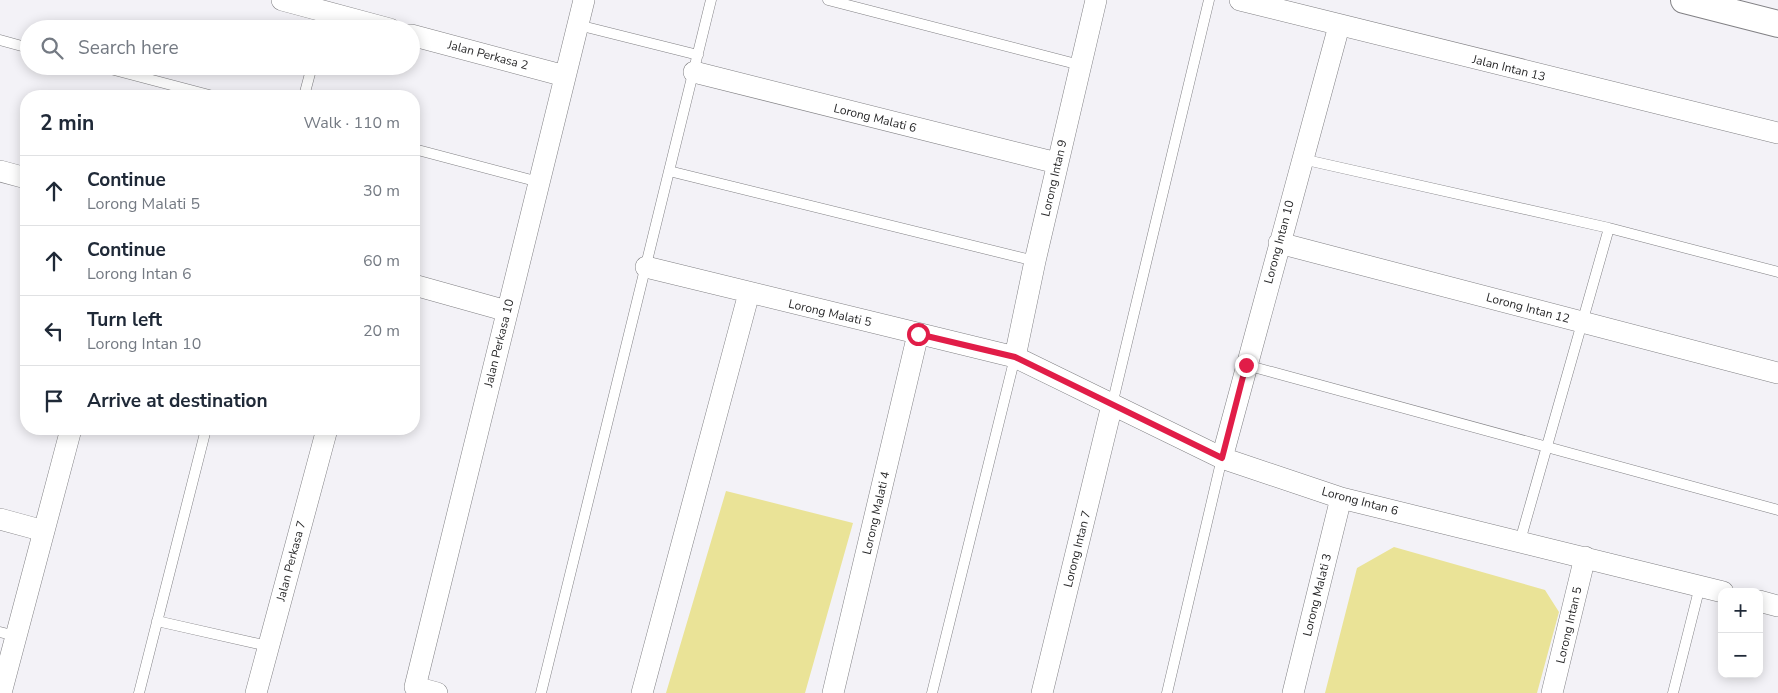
<!DOCTYPE html>
<meta charset="utf-8">
<style>
:root{--surface:#fff;--page:#f2f2f3;--text:#1f2937;--muted:#747a83;--line:#e0e1e3}
body{margin:0;font-family:"Nunito Sans",sans-serif;background:var(--page);color:var(--text)}
.controls{position:absolute;right:15px;bottom:15px;display:grid;overflow:hidden;border-radius:10px;box-shadow:0 2px 12px #0003}
.controls button{width:45px;height:45px;display:grid;place-items:center;padding:0;border:0;border-bottom:1px solid var(--line);background:var(--surface);color:var(--text);font:25px sans-serif}
.stop{position:absolute;width:15px;height:15px;margin:-11px;border:4px solid #e11d48;border-radius:50%;background:#fff}
.stop.end{background:#e11d48;border-color:#fff;box-shadow:0 1px 5px #0008}
.list{margin:0;padding:0;list-style:none}
h2{display:flex;justify-content:space-between;align-items:center;height:65px;margin:0;padding:0 20px;font-size:21px}
h2 small{font-size:16px;font-weight:400;color:var(--muted)}
.list li{display:grid;grid-template-columns:32px 1fr auto;gap:15px;align-items:center;box-sizing:border-box;height:70px;padding:0 20px;border-top:1px solid var(--line)}
.list b{display:block;font-size:19px;white-space:nowrap}
.list p{margin:0;font-size:16px;white-space:nowrap;color:var(--muted)}
.list em{font-size:16px;font-style:normal;color:var(--muted)}
.icon{flex:none;width:28px;height:28px;fill:none;stroke:currentColor;stroke-width:2;stroke-linecap:round;stroke-linejoin:round}
.map{position:relative;flex:none;width:1778px;height:693px;overflow:hidden}
.search{position:absolute;background:var(--surface);box-shadow:0 2px 12px #0003;left:20px;top:20px;width:400px;height:55px;display:flex;align-items:center;gap:12px;box-sizing:border-box;padding:0 18px;border-radius:28px;color:var(--muted);font-size:19px}
.panel{position:absolute;background:var(--surface);box-shadow:0 2px 12px #0003;left:20px;top:90px;width:400px;height:345px;border-radius:20px}
.map>svg:first-child{display:block}
</style>
<div class="map">
<svg width="1778" height="693" viewBox="0 0 1778 693">
<rect width="100%" height="100%" fill="#f3f2f7"/>
<!-- green -->
<path fill="#eae397" d="M726,491l127,32 -48,170h-139z
M1394,547l151,43 14,22 -22,81h-212l32,-125z"/>
<g fill="none" stroke-linecap="round" stroke-linejoin="round">
<defs>
<path id="service" d="M828,0l252,65
M578,25l120,30
M322,29l5,-17
M0,40l29,8
M99,66l114,30
M304,96l8,-30
M414,149l125,33
M1302,159l307,69 169,44
M669,171l366,90
M1246,365l532,145
M1112,405l97,-405
M1520,541l89,-313
M157,621l111,25
M0,632l16,4
M139,693l67,-264
M541,693l170,-693
M932,693l83,-336
M1167,693l55,-235
M1673,693l27,-107"/>
<path id="minor" d="M282,0l108,29
M1240,0l538,133
M411,35l154,41
M694,72l363,91
M0,171l26,7
M1279,243l499,130
M646,267l369,90 207,101 119,40 382,94
M414,285l93,26
M1015,357l20,-96 61,-261
M1222,458l117,-432
M0,519l44,12
M1759,601l19,5
M1,693l70,-264
M256,693l71,-264
M437,693l-22,-6 169,-687
M642,693l107,-400
M833,693l85,-359
M1042,693l70,-288
M1293,693l48,-195
M1552,693l33,-136"/>
<path id="tertiary" d="M1684,0l94,24"/>
</defs>
<!-- service casing -->
<use href="#service" stroke="#818084" stroke-width="11"/>
<!-- minor casing -->
<use href="#minor" stroke="#818084" stroke-width="22"/>
<!-- tertiary casing -->
<use href="#tertiary" stroke="#818084" stroke-width="28"/>
<!-- service -->
<use href="#service" stroke="#fff" stroke-width="10"/>
<!-- minor -->
<use href="#minor" stroke="#fff" stroke-width="21"/>
<!-- tertiary -->
<use href="#tertiary" stroke="#fff" stroke-width="26"/>
</g>
<g fill="none" stroke-linecap="round" stroke-linejoin="round">
<!-- route -->
<path stroke="#e11d48" stroke-width="6" d="M918,334l97,23 207,101 24,-93"/>
</g>
<g text-anchor="middle" stroke-width="5" stroke-linejoin="round" paint-order="stroke">
<!-- street labels -->
<g font-size="12" fill="#29292a" stroke="#fff">
<text transform="translate(488 55) rotate(15)" y="4">Jalan Perkasa 2</text>
<text transform="translate(1509 68) rotate(14)" y="4">Jalan Intan 13</text>
<text transform="translate(875 118) rotate(14)" y="4">Lorong Malati 6</text>
<text transform="translate(1054 178) rotate(-77)" y="4">Lorong Intan 9</text>
<text transform="translate(1279 242) rotate(-75)" y="4">Lorong Intan 10</text>
<text transform="translate(1528 308) rotate(15)" y="4">Lorong Intan 12</text>
<text transform="translate(830 313) rotate(13)" y="4">Lorong Malati 5</text>
<text transform="translate(499 343) rotate(-76)" y="4">Jalan Perkasa 10</text>
<text transform="translate(1360 501) rotate(15)" y="4">Lorong Intan 6</text>
<text transform="translate(876 513) rotate(-77)" y="4">Lorong Malati 4</text>
<text transform="translate(1077 549) rotate(-76)" y="4">Lorong Intan 7</text>
<text transform="translate(291 561) rotate(-75)" y="4">Jalan Perkasa 7</text>
<text transform="translate(1317 595) rotate(-76)" y="4">Lorong Malati 3</text>
<text transform="translate(1569 625) rotate(-77)" y="4">Lorong Intan 5</text>
</g>
</g>
</svg>
<div class="controls">
<button>+</button>
<button>−</button>
</div>
<div class="stop" style="left:918px;top:334px"></div>
<div class="stop end" style="left:1246px;top:365px"></div>
<div class="search"><svg class="icon" aria-label="search" viewBox="0 0 24 24"><circle cx="10" cy="10" r="6"/><path d="M15 15l6 6"/></svg>Search here</div>
<section class="panel">
<h2>2 min<small>Walk · 110 m</small></h2>
<ul class="list">
<li><svg class="icon" aria-label="ahead" viewBox="0 0 24 24"><path d="M12 20V5M6 11l6-6 6 6"/></svg><div><b>Continue</b><p>Lorong Malati 5</p></div><em>30 m</em></li>
<li><svg class="icon" aria-label="ahead" viewBox="0 0 24 24"><path d="M12 20V5M6 11l6-6 6 6"/></svg><div><b>Continue</b><p>Lorong Intan 6</p></div><em>60 m</em></li>
<li><svg class="icon" aria-label="left" viewBox="0 0 24 24"><path d="M17 20v-9H6M10 6l-5 5 5 5"/></svg><div><b>Turn left</b><p>Lorong Intan 10</p></div><em>20 m</em></li>
<li><svg class="icon" aria-label="arrive" viewBox="0 0 24 24"><path d="M6 21V4h12l-3 4 3 4H6"/></svg><div><b>Arrive at destination</b></div></li>
</ul>
</section>
</div>
